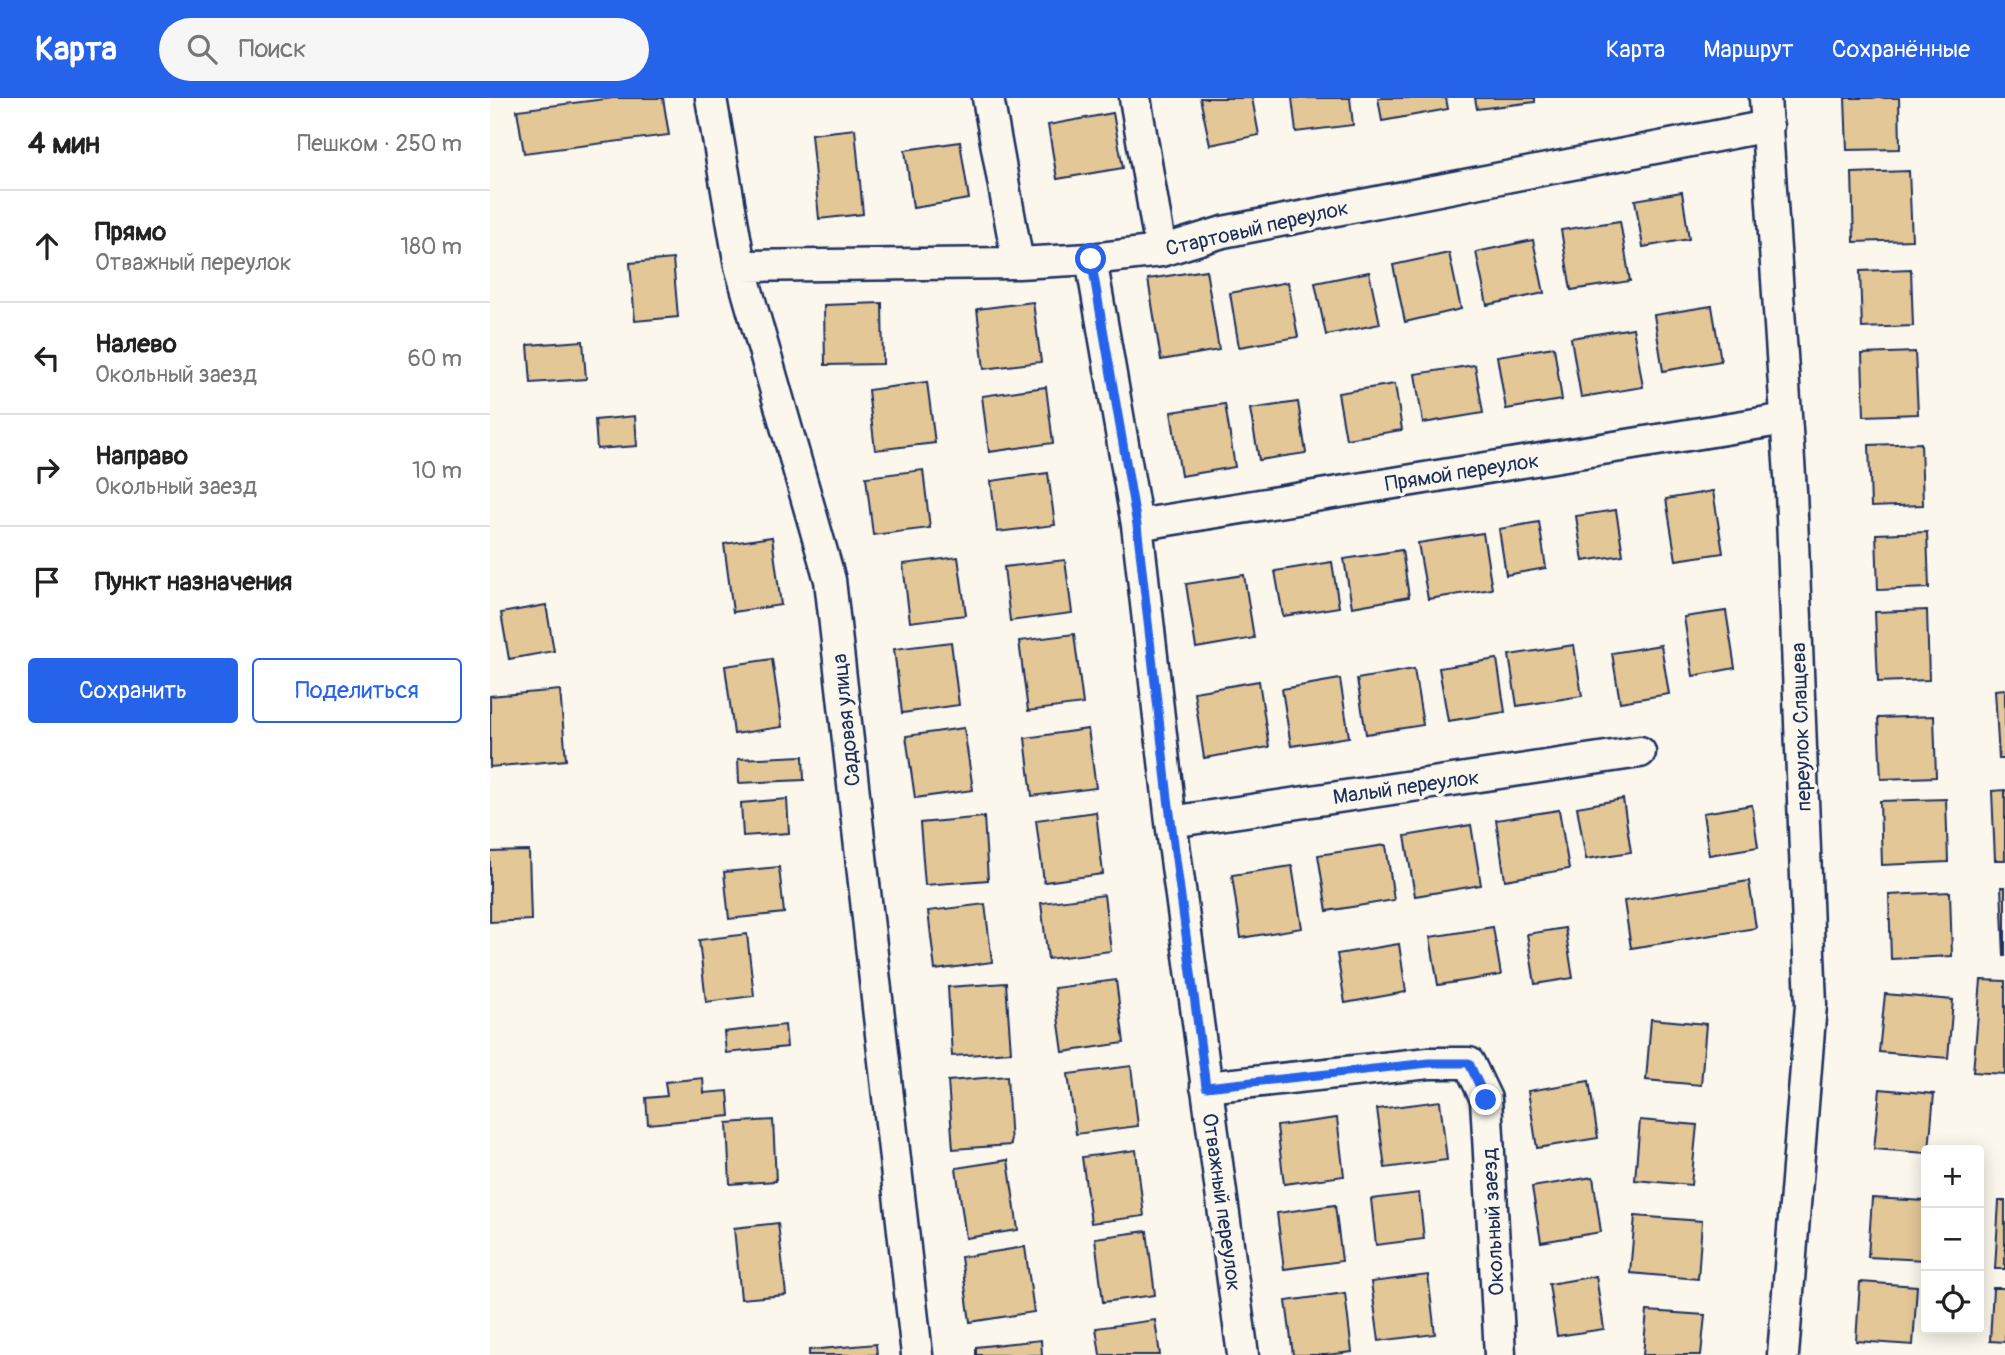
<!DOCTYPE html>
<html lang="ru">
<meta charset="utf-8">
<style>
:root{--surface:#fff;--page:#f6f6f6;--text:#222;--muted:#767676;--line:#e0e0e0;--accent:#2563eb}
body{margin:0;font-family:Pangolin,sans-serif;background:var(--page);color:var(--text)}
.controls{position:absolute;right:21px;bottom:21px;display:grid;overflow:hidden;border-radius:7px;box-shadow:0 4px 18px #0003}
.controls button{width:63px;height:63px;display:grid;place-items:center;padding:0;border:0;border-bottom:2px solid var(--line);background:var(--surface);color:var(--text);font:35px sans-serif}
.stop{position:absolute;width:21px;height:21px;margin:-16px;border:5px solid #2563eb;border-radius:50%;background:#fff}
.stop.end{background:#2563eb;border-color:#fff;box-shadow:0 2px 7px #0008}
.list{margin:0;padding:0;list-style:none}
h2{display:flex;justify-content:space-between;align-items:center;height:91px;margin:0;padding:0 28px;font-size:30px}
h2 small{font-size:23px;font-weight:400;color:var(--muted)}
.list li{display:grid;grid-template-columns:46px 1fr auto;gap:21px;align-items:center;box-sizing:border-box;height:112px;padding:0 28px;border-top:2px solid var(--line)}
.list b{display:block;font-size:26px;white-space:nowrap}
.list p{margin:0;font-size:23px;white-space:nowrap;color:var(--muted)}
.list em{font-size:23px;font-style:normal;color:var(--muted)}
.actions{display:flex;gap:14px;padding:21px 28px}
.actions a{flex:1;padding:16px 0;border:2px solid var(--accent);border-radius:7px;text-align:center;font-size:24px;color:var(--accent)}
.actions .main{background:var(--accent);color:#fff}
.icon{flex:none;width:38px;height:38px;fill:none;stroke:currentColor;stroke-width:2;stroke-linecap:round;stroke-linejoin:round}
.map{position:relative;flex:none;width:1515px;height:1257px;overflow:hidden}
header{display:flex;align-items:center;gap:42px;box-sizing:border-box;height:98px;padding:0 35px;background:var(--accent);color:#fff}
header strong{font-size:33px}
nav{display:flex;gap:38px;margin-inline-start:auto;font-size:24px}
.search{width:490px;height:63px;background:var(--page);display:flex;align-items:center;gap:18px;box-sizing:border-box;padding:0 24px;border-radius:38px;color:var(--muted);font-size:26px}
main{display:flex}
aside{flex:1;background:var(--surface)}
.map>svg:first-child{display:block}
</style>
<header>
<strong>Карта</strong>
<div class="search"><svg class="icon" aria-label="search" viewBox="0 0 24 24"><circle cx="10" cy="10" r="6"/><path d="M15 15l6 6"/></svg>Поиск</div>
<nav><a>Карта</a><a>Маршрут</a><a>Сохранённые</a></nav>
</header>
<main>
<aside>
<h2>4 мин<small>Пешком · 250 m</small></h2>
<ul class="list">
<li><svg class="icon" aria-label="ahead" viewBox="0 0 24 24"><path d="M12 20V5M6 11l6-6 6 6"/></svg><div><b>Прямо</b><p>Отважный переулок</p></div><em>180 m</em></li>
<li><svg class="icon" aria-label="left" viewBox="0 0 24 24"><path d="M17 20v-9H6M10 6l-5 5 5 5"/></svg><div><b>Налево</b><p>Окольный заезд</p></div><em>60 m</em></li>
<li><svg class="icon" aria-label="right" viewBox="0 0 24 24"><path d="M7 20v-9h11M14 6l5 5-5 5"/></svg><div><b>Направо</b><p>Окольный заезд</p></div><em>10 m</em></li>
<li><svg class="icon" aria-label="arrive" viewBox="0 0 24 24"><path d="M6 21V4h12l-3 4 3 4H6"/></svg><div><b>Пункт назначения</b></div></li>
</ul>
<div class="actions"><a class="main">Сохранить</a><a>Поделиться</a></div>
</aside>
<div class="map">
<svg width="1515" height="1257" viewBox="0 0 1515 1257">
<rect width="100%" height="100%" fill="#fbf7ec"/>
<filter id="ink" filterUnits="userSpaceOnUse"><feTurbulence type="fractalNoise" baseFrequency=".0143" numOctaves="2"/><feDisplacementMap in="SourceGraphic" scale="14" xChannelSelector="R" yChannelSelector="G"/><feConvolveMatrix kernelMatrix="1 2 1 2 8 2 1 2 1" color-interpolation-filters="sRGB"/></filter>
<g filter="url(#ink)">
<!-- building -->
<path fill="#e3c797" stroke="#1b2f5e" stroke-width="2" d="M123,0h50l6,37 -145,18 -7,-43z
M710,0h52l7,37 -49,10z
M802,0h58l3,27 -57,7z
M888,0h68l2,11 -66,12z
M985,0h60v4l-58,7z
M1355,0h54l1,51 -53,1z
M623,15l10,55 -66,11 -9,-54z
M365,31l8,85 -44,5 -8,-85z
M470,44l9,57 -56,9 -8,-58z
M1419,73l3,69 -58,2 -2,-69z
M1192,94l7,47 -46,8 -8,-47z
M1130,123l10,60 -59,9 -10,-60z
M1043,142l11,53 -57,12 -11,-53z
M959,155l12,56 -56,13 -12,-57z
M183,161l5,58 -43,4 -5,-58z
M1421,171l2,57 -51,2 -2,-57z
M716,172l13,80 -58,10 -13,-81z
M879,174l11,52 -54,11 -11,-52z
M798,184l10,55 -59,10 -9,-54z
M543,204l8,60 -57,7 -7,-60z
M392,205l1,61 -58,1 -1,-60z
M1222,208l9,55 -58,10 -9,-56z
M1143,230l10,59 -62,10 -10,-59z
M93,243l3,38 -55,4 -3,-38z
M1064,249l8,53 -56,9 -9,-53z
M1425,254l3,62 -54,2 -2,-62z
M985,267l8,48 -60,10 -8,-49z
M437,284l8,61 -60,7 -7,-60z
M905,286l7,46 -56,9 -8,-46z
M556,289l7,56 -64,9 -7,-56z
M808,304l8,51 -47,7 -9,-51z
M735,306l10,63 -54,9 -10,-64z
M145,318l2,30 -40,3 -2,-29z
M1431,345l2,62 -52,2 -2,-62z
M433,372l7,58 -57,7 -7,-58z
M558,375l7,52 -58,7 -6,-51z
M1223,393l10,62 -47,7 -10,-61z
M1126,412l7,45 -40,6 -7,-45z
M1049,424l7,46 -40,7 -7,-46z
M1437,434l2,56 -51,2 -2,-56z
M993,435l9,56 -64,10 -10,-56z
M282,439l9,68 -48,7 -9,-68z
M912,452l7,47 -57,10 -8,-48z
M468,459l8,58 -56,7 -7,-58z
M575,462l7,53 -62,8 -6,-54z
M842,464l7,45 -56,9 -8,-45z
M754,477l10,63 -58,10 -10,-64z
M56,507l8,46 -45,8 -8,-46z
M1437,512l2,70 -51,2 -3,-70z
M1236,513l9,57 -42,8 -9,-59z
M584,536l9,70 -55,7 -9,-70z
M461,544l8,63 -57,8 -8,-64z
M1084,547l8,51 -65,10 -8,-51z
M1171,547l8,49 -49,8 -8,-49z
M282,561l10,68 -48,7 -9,-68z
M1007,561l8,53 -57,9 -9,-53z
M924,571l9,56 -57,9 -9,-55z
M850,581l9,58 -58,9 -9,-57z
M769,583l10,66 -65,11 -10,-66z
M1515,591v70h-6l-4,-69z
M70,592l6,70 -76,7v-71z
M1444,618l2,61 -55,2 -3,-61z
M474,630l9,62 -58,8 -9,-62z
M598,631l8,59 -64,8 -7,-58z
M313,658l1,24 -65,3 -1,-24z
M1515,692v70h-10l-3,-69z
M297,701l2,34 -46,3 -2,-33z
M1133,701l8,53 -45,7 -9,-52z
M1456,701l2,63 -66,3 -2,-64z
M1262,707l6,42 -49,8 -6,-42z
M1069,712l10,59 -64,11 -9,-60z
M606,714l7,62 -59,8 -8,-62z
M494,719l4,63 -63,5 -5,-62z
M981,727l10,60 -66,11 -10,-60z
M896,747l8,55 -67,11 -9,-56z
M39,753l2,69 -41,2v-70z
M802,768l10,62 -61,10 -9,-63z
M289,769l5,46 -55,6 -5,-47z
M1259,783l7,47 -125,20 -7,-47z
M1511,789h4v69h-1z
M1460,794l2,64 -61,3 -2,-64z
M614,797l7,56 -63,8 -7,-56z
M495,806l7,58 -57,8 -7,-59z
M1003,829l8,48 -63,10 -8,-48z
M1075,830l8,50 -38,6 -8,-50z
M257,836l7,62 -48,6 -7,-62z
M909,846l7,48 -61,11 -8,-49z
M626,882l8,63 -61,9 -9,-64z
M1491,882l24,1v93l-32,-2z
M516,885l5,69 -59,4 -4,-69z
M1395,896l68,6 -5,58 -69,-6z
M1161,921l55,5 -5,61 -55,-5z
M295,927l2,22 -61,6 -2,-21z
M641,968l7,60 -62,8 -8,-60z
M517,978l4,69 -58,4 -5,-68z
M213,980l1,15 24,-2 2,25 -82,8 -2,-26 21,-2 -2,-14z
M1099,983l9,57 -61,10 -9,-57z
M1390,991l54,5 -5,56h-3v3l-52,-4z
M950,1003l7,59 -62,8 -8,-59z
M847,1020l7,58 -60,8 -7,-58z
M283,1022l3,61 -46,3 -3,-61z
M1150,1022l57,5 -6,60 -56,-5z
M646,1052l8,66 -53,7 -9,-66z
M518,1062l10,70 -52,8 -10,-70z
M1103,1079l8,55 -60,10 -9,-55z
M929,1095l5,46 -48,6 -5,-46z
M1382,1100l54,3 -1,59 -57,-3z
M1509,1103h6v68h-10z
M845,1107l7,56 -58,8 -7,-56z
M1145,1118l67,5 -4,58 -68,-6z
M288,1125l8,72 -45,4 -7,-71z
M657,1133l8,64 -52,7 -8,-64z
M535,1149l9,65 -64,10 -9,-65z
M938,1177l7,59 -56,7 -8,-59z
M1106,1178l8,53 -47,7 -8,-52z
M1370,1184l57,4 -4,59 -57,-4z
M1503,1190h12v54l-15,-1z
M855,1195l7,59 -26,3h-33l-7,-54z
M1157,1213l58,4 -4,40h-58z
M665,1222l5,35h-60l-4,-27z
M551,1242l1,15h-66v-8z
M386,1246l1,11h-68v-5z"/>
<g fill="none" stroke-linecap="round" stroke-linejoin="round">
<defs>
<path id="minor" d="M221,0l29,168 90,314 87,775
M498,0l30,165
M645,0l26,153
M1275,0l26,393 20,514 -28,350
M601,161l46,266 34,297 72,533
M250,168l278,-3 73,-4 70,-8 62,-19 545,-106
M647,427l649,-106
M681,724l469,-70
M716,989l223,-24h40l17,36 14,256"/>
</defs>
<!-- minor casing -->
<use href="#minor" stroke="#1b2f5e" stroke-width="35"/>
<!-- minor -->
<use href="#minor" stroke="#fbf7ec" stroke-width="30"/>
</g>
</g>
<g fill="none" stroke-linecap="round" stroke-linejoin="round" filter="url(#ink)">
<!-- route -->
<path stroke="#2563eb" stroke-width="9" d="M601,161l46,266 31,273 38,289 223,-24h40l17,37"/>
</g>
<g text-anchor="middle" stroke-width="7" stroke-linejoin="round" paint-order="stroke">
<!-- street labels -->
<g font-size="21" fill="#1b2f5e" stroke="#fbf7ec">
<text transform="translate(767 130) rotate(-13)" y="7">Стартовый переулок</text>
<text transform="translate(972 374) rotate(-9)" y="7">Прямой переулок</text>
<text transform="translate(356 622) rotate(-96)" y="7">Садовая улица</text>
<text transform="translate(1311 629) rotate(-92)" y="7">переулок Слащева</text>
<text transform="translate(916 689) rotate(-8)" y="7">Малый переулок</text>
<text transform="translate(732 1104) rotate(82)" y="7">Отважный переулок</text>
<text transform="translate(1003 1124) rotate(-93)" y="7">Окольный заезд</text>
</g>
</g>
</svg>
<div class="controls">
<button>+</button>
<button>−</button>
<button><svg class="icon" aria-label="locate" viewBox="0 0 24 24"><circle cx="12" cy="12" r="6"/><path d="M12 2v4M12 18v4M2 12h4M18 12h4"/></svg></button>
</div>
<div class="stop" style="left:601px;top:161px"></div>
<div class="stop end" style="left:996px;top:1002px"></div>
</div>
</main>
